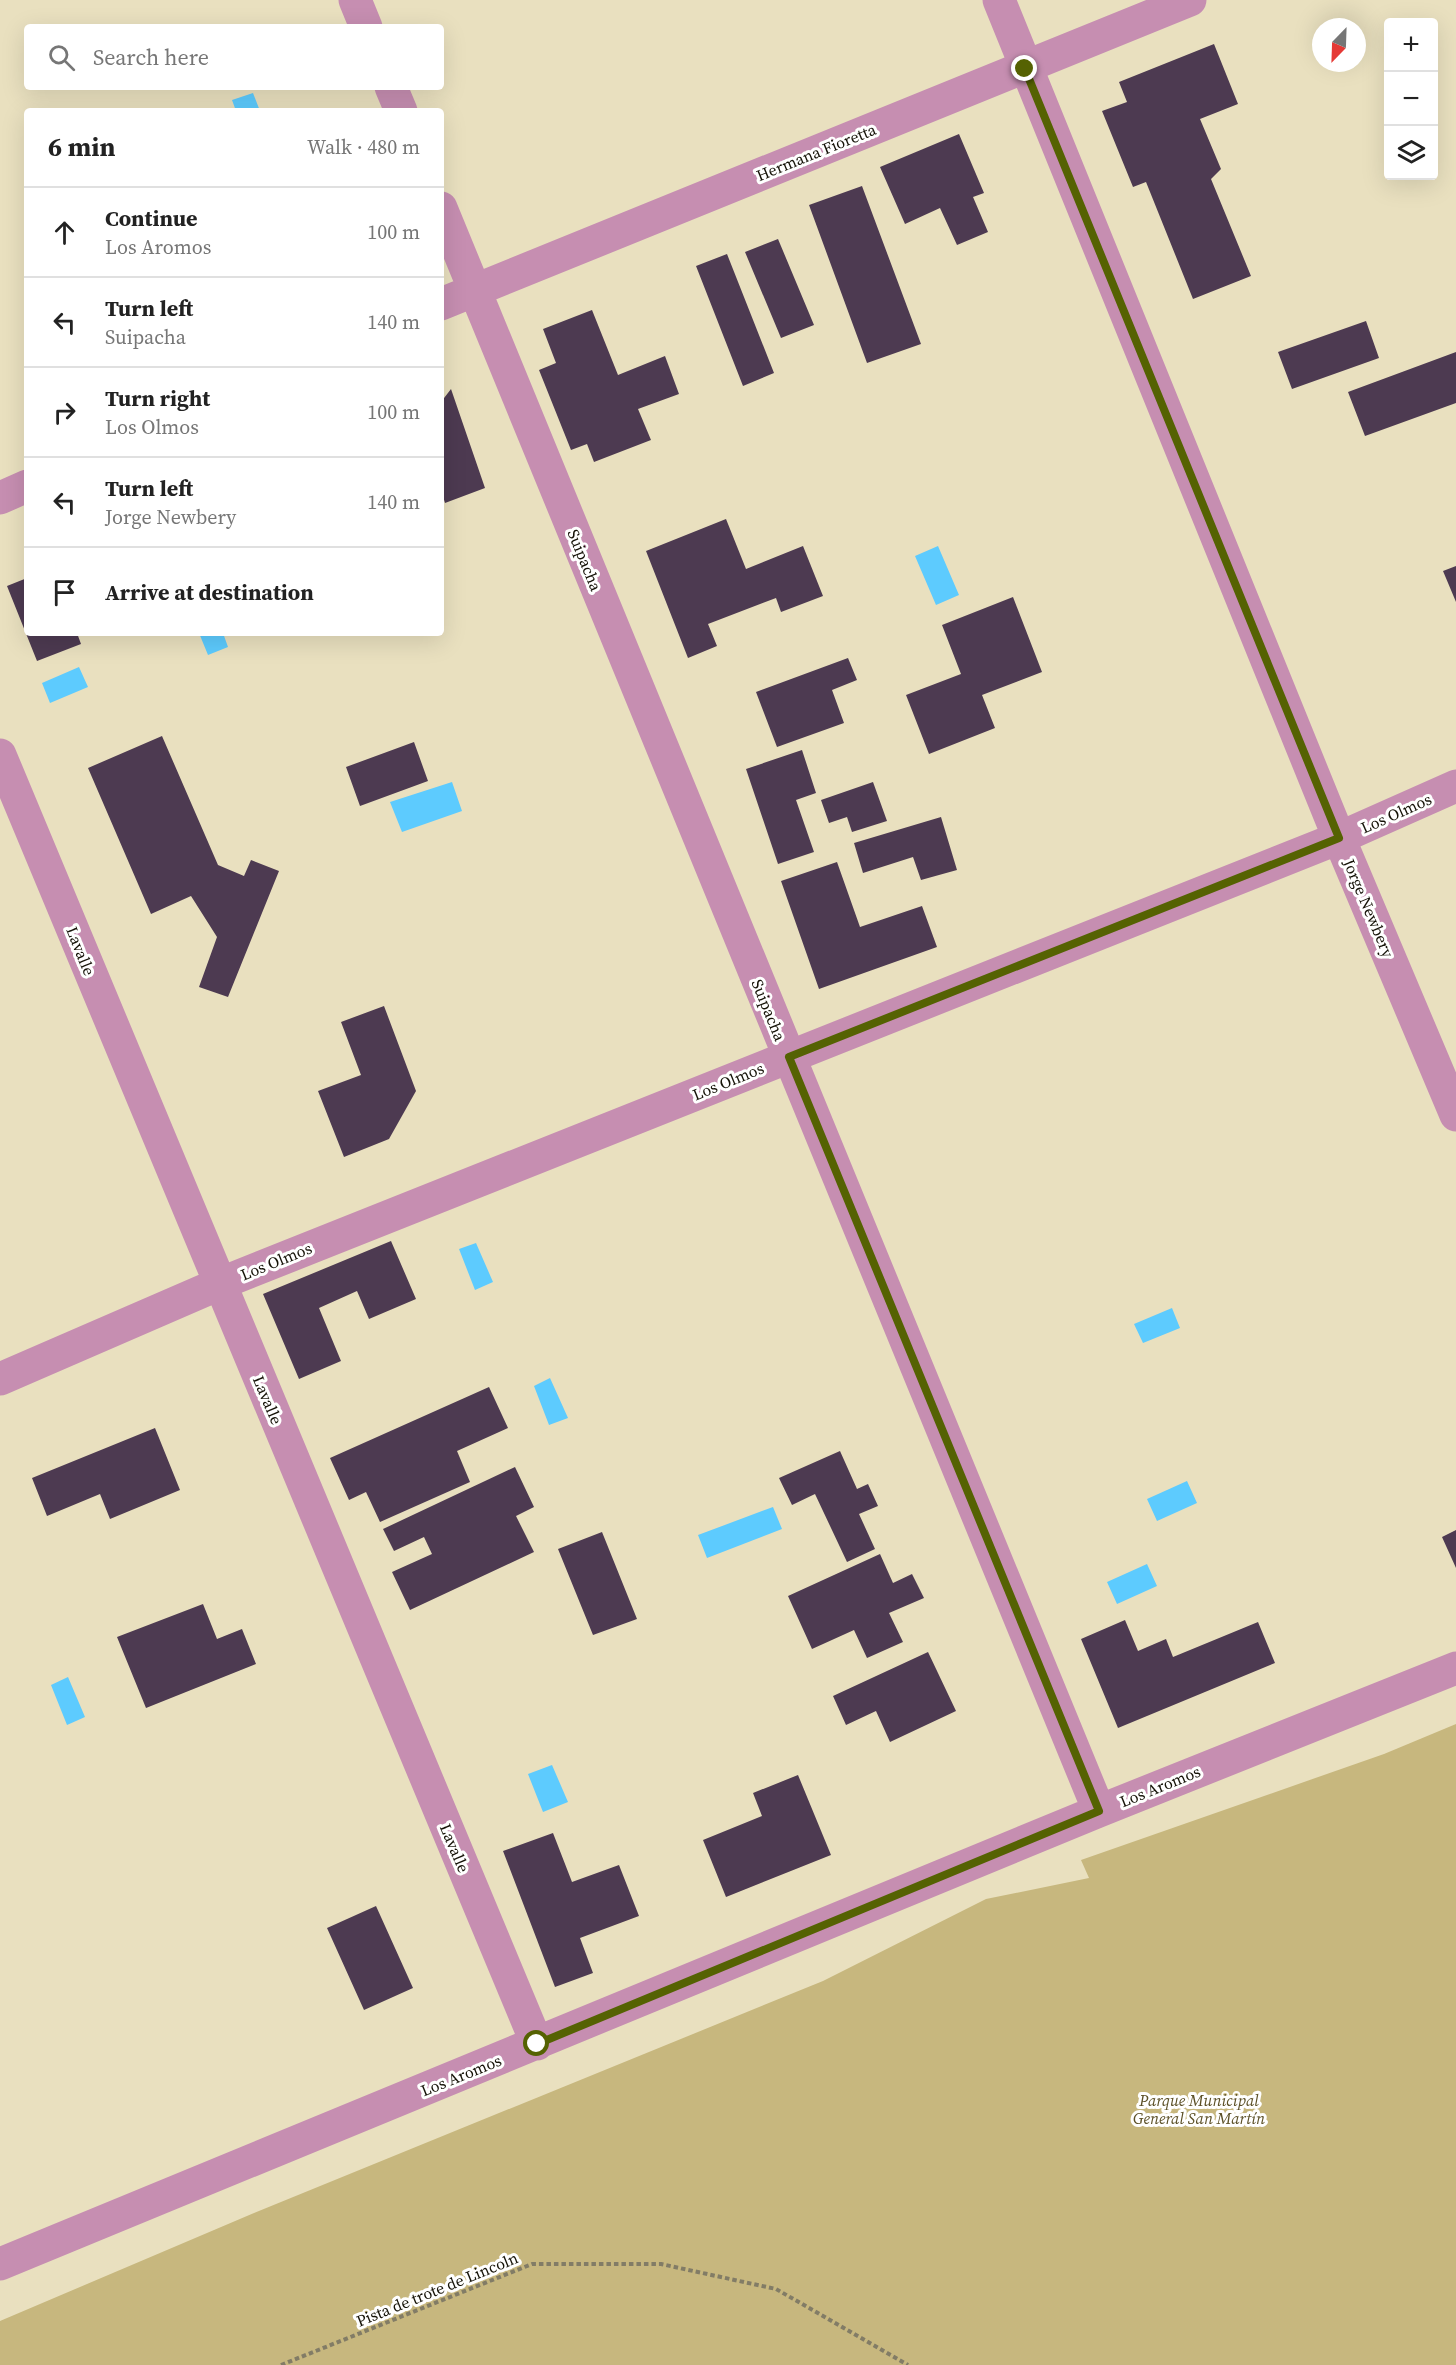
<!DOCTYPE html>
<meta charset="utf-8">
<style>
:root{--surface:#fff;--page:#f2f2f2;--text:#222;--muted:#767676;--line:#e0e0e0}
body{margin:0;font-family:"Source Serif 4",serif;background:var(--page);color:var(--text)}
.controls{position:absolute;right:18px;top:18px;display:grid;overflow:hidden;border-radius:6px;box-shadow:0 6px 24px #0002}
.controls button{width:54px;height:54px;display:grid;place-items:center;padding:0;border:0;border-bottom:2px solid var(--line);background:var(--surface);color:var(--text);font:30px sans-serif}
.compass{position:absolute;left:1312px;top:18px;width:54px;height:54px;border-radius:50%;background:var(--surface);box-shadow:0 6px 24px #0002;rotate:203deg}
.stop{position:absolute;width:18px;height:18px;margin:-14px;border:4px solid #556202;border-radius:50%;background:#fff}
.stop.end{background:#556202;border-color:#fff;box-shadow:0 2px 6px #0008}
.list{margin:0;padding:0;list-style:none}
h2{display:flex;justify-content:space-between;align-items:center;height:78px;margin:0;padding:0 24px;font-size:26px}
h2 small{font-size:20px;font-weight:400;color:var(--muted)}
.list li{display:grid;grid-template-columns:39px 1fr auto;gap:18px;align-items:center;box-sizing:border-box;height:90px;padding:0 24px;border-top:2px solid var(--line)}
.list b{display:block;font-size:22px;white-space:nowrap}
.list p{margin:0;font-size:20px;white-space:nowrap;color:var(--muted)}
.list em{font-size:20px;font-style:normal;color:var(--muted)}
.icon{flex:none;width:33px;height:33px;fill:none;stroke:currentColor;stroke-width:2;stroke-linecap:round;stroke-linejoin:round}
.map{position:relative;flex:none;width:1456px;height:2365px;overflow:hidden}
.search{position:absolute;background:var(--surface);box-shadow:0 6px 24px #0002;left:24px;top:24px;width:420px;height:66px;display:flex;align-items:center;gap:15px;box-sizing:border-box;padding:0 21px;border-radius:6px;color:var(--muted);font-size:22px}
.panel{position:absolute;background:var(--surface);box-shadow:0 6px 24px #0002;left:24px;top:108px;width:420px;height:528px;border-radius:6px}
.map>svg:first-child{display:block}
</style>
<div class="map">
<svg width="1456" height="2365" viewBox="0 0 1456 2365">
<rect width="100%" height="100%" fill="#e9e0bf"/>
<!-- green -->
<path fill="#c7b77e" d="M1456,1724v641h-1456v-44l254,-108 569,-232 163,-82 103,-21 -8,-18 303,-106z"/>
<!-- water -->
<path fill="#5dcbfe" d="M253,93l7,18h-24l-4,-11z
M938,546l21,49 -23,10 -21,-49z
M199,633h24l5,14 -20,8z
M79,667l9,20 -38,16 -8,-20z
M452,782l10,29 -60,21 -12,-30z
M476,1243l17,39 -18,8 -16,-41z
M1172,1308l8,20 -37,15 -9,-19z
M550,1378l18,40 -19,7 -15,-39z
M1187,1481l10,22 -40,18 -10,-22z
M773,1507l9,22 -75,29 -9,-23z
M1147,1564l10,22 -40,18 -10,-22z
M68,1677l17,40 -18,8 -16,-40z
M552,1765l16,37 -25,10 -15,-38z"/>
<!-- building -->
<path fill="#4d3a51" d="M1214,44l24,60 -38,15 21,50 -10,10 40,97 -58,23 -47,-117 -13,5 -31,-76 25,-9 -8,-20z
M959,134l25,59 -11,4 15,35 -31,13 -17,-37 -35,16 -25,-57z
M862,186l59,158 -54,19 -58,-158z
M778,239l36,86 -33,13 -36,-86z
M727,254l47,119 -31,13 -47,-120z
M592,310l26,65 47,-19 14,38 -41,15 13,31 -57,22 -7,-18 -16,6 -32,-80 17,-7 -13,-34z
M1366,321l13,37 -87,31 -14,-37z
M1456,352v51l-91,33 -17,-44z
M451,389l34,99 -40,15 -4,-13v-88z
M726,519l20,50 57,-23 20,50 -42,16 -5,-14 -68,26 9,22 -29,12 -42,-107z
M1456,566v36l-13,-31z
M27,578v55h50l4,11 -44,17 -30,-75z
M1013,597l29,75 -60,23 13,33 -66,26 -23,-59 55,-21 -19,-49z
M848,658l9,22 -25,10 12,33 -67,24 -21,-55z
M162,736l56,129 26,11 7,-16 28,11 -51,126 -29,-10 18,-50 -26,-41 -40,18 -63,-146z
M414,742l14,39 -68,25 -14,-39z
M802,750l14,43 -20,7 18,52 -36,12 -32,-95z
M873,782l14,39 -35,11 -5,-15 -18,6 -8,-23z
M941,817l16,53 -36,10 -8,-23 -50,16 -9,-30z
M837,862l23,65 62,-21 15,41 -118,42 -38,-108z
M384,1006l32,85 -27,48 -45,18 -26,-66 43,-16 -20,-53z
M391,1241l25,58 -47,20 -12,-28 -38,17 22,53 -42,18 -36,-85z
M489,1387l19,41 -51,23 13,31 -90,40 -14,-30 -17,8 -19,-42z
M155,1428l25,62 -70,29 -10,-25 -53,22 -15,-38z
M840,1451l17,38 11,-5 10,22 -19,8 16,35 -28,13 -32,-68 -23,11 -13,-27z
M515,1467l19,40 -18,9 18,36 -124,58 -18,-38 40,-18 -8,-17 -30,14 -11,-22z
M1456,1530v38l-14,-31z
M602,1532l35,87 -44,16 -35,-86z
M880,1554l13,29 19,-9 12,24 -35,15 14,29 -36,16 -13,-28 -42,19 -24,-53z
M203,1604l14,35 25,-10 14,35 -110,44 -29,-71z
M1125,1620l13,31 28,-12 7,18 85,-35 17,41 -157,65 -37,-89z
M928,1652l28,59 -66,31 -14,-31 -30,14 -13,-29z
M798,1775l33,80 -105,42 -23,-57 59,-24 -9,-23z
M553,1833l19,49 47,-17 20,51 -59,22 13,35 -38,14 -52,-136z
M376,1906l37,82 -49,22 -37,-82z"/>
<g fill="none" stroke-linecap="round" stroke-linejoin="round">
<!-- path -->
<path stroke="#827c66" stroke-width="4" stroke-dasharray="4.5 3" stroke-linecap="butt" d="M281,2365l251,-101h129l115,25 132,76"/>
<!-- minor -->
<path stroke="#c68eb1" stroke-width="33" d="M355,0l11,27
M999,0l340,838 117,277
M391,87l10,24
M441,208l658,1603
M441,304l749,-304
M0,498l27,-12
M0,755l537,1289
M0,1379l219,-95 1120,-446 117,-52
M0,2264l1099,-453 357,-143"/>
</g>
<g fill="none" stroke-linecap="round" stroke-linejoin="round">
<!-- route -->
<path stroke="#556202" stroke-width="8" d="M537,2044l562,-233 -310,-754 550,-219 -314,-769"/>
</g>
<g text-anchor="middle" stroke-width="6" stroke-linejoin="round" paint-order="stroke">
<!-- street labels -->
<g font-size="16" fill="#151207" stroke="#fff">
<text transform="translate(816 152) rotate(-22)" y="6">Hermana Fioretta</text>
<text transform="translate(585 560) rotate(68)" y="6">Suipacha</text>
<text transform="translate(1396 813) rotate(-24)" y="6">Los Olmos</text>
<text transform="translate(1369 908) rotate(67)" y="6">Jorge Newbery</text>
<text transform="translate(81 951) rotate(68)" y="6">Lavalle</text>
<text transform="translate(769 1010) rotate(68)" y="6">Suipacha</text>
<text transform="translate(728 1081) rotate(-22)" y="6">Los Olmos</text>
<text transform="translate(276 1261) rotate(-22)" y="6">Los Olmos</text>
<text transform="translate(268 1400) rotate(67)" y="6">Lavalle</text>
<text transform="translate(1160 1786) rotate(-22)" y="6">Los Aromos</text>
<text transform="translate(455 1848) rotate(67)" y="6">Lavalle</text>
<text transform="translate(461 2075) rotate(-22)" y="6">Los Aromos</text>
<text transform="translate(437 2289) rotate(-22)" y="6">Pista de trote de Lincoln</text>
</g>
<!-- park labels -->
<g font-size="16" font-style="italic" fill="#5c5027" stroke="#fff">
<text x="1199" y="2106">Parque Municipal<tspan x="1199" dy="18">General San Martín</tspan></text>
</g>
</g>
</svg>
<div class="controls">
<button>+</button>
<button>−</button>
<button><svg class="icon" aria-label="layers" viewBox="0 0 24 24"><path d="M12 4l9 5-9 5-9-5zM3 14l9 5 9-5"/></svg></button>
</div>
<svg class="compass" viewBox="-18 -18 36 36"><path d="M0-13l5 13h-10z" fill="#e53935"/><path d="M0 13l5-13h-10z" fill="#767676"/></svg>
<div class="stop" style="left:537px;top:2044px"></div>
<div class="stop end" style="left:1025px;top:69px"></div>
<div class="search"><svg class="icon" aria-label="search" viewBox="0 0 24 24"><circle cx="10" cy="10" r="6"/><path d="M15 15l6 6"/></svg>Search here</div>
<section class="panel">
<h2>6 min<small>Walk · 480 m</small></h2>
<ul class="list">
<li><svg class="icon" aria-label="ahead" viewBox="0 0 24 24"><path d="M12 20V5M6 11l6-6 6 6"/></svg><div><b>Continue</b><p>Los Aromos</p></div><em>100 m</em></li>
<li><svg class="icon" aria-label="left" viewBox="0 0 24 24"><path d="M17 20v-9H6M10 6l-5 5 5 5"/></svg><div><b>Turn left</b><p>Suipacha</p></div><em>140 m</em></li>
<li><svg class="icon" aria-label="right" viewBox="0 0 24 24"><path d="M7 20v-9h11M14 6l5 5-5 5"/></svg><div><b>Turn right</b><p>Los Olmos</p></div><em>100 m</em></li>
<li><svg class="icon" aria-label="left" viewBox="0 0 24 24"><path d="M17 20v-9H6M10 6l-5 5 5 5"/></svg><div><b>Turn left</b><p>Jorge Newbery</p></div><em>140 m</em></li>
<li><svg class="icon" aria-label="arrive" viewBox="0 0 24 24"><path d="M6 21V4h12l-3 4 3 4H6"/></svg><div><b>Arrive at destination</b></div></li>
</ul>
</section>
</div>
